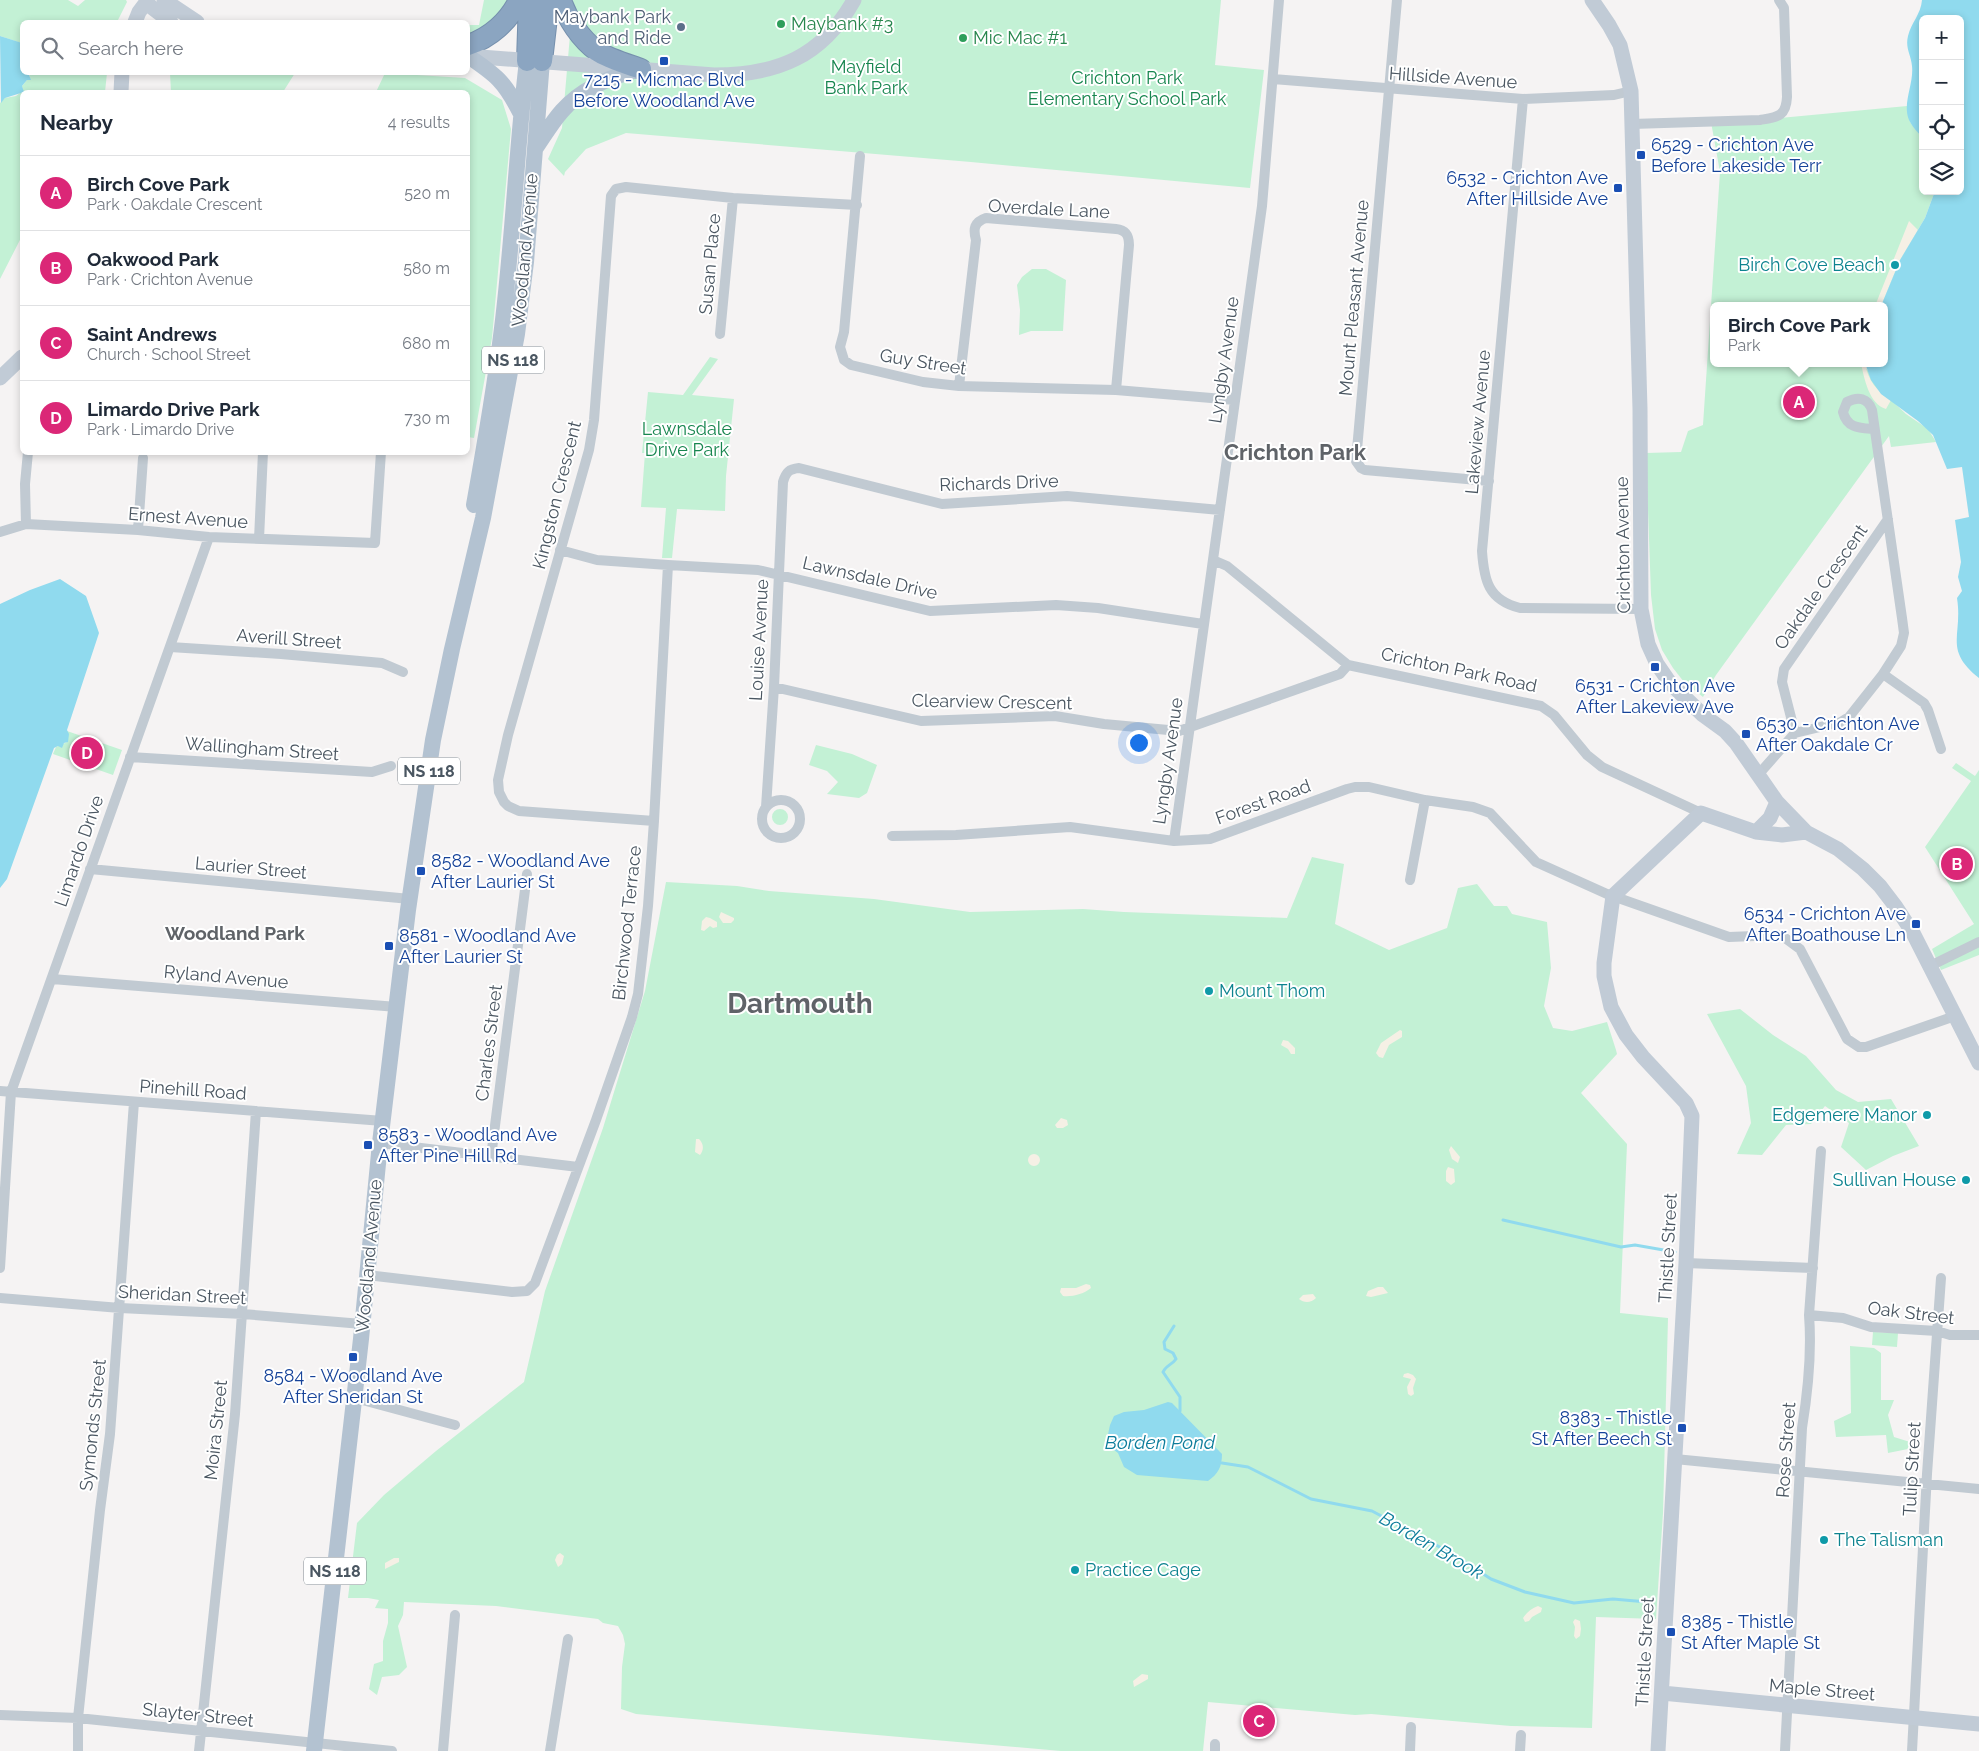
<!DOCTYPE html>
<meta charset="utf-8">
<style>
:root{--surface:#fff;--page:#f6f6f7;--text:#1f2937;--muted:#747a83;--line:#e0e1e3;--accent:#db2777}
body{margin:0;font-family:Raleway,sans-serif;background:var(--page);color:var(--text)}
.controls{position:absolute;right:15px;top:15px;display:grid;overflow:hidden;border-radius:8px;box-shadow:0 2px 8px #0003}
.controls button{width:45px;height:45px;display:grid;place-items:center;padding:0;border:0;border-bottom:1px solid var(--line);background:var(--surface);color:var(--text);font:25px sans-serif}
.you{position:absolute;left:1138px;top:742px;width:18px;height:18px;margin:-12px;border:4px solid #fff;border-radius:50%;background:#1a73e8;box-shadow:0 0 0 8px #1a73e833}
.badge{display:grid;place-items:center;width:32px;height:32px;border-radius:50%;background:var(--accent);color:#fff;font-size:16px;font-weight:700}
.pin{position:absolute;translate:-50% -50%;border:2px solid #fff;box-shadow:0 1px 5px #0006}
.popup{position:absolute;left:1710px;top:302px;width:178px;height:65px;box-sizing:border-box;display:grid;place-content:center;border-radius:8px;background:var(--surface);filter:drop-shadow(0 1px 4px #0005);font-size:16px;white-space:nowrap;color:var(--muted)}
.popup b{font-size:19px;color:var(--text)}
.popup::after{content:'';position:absolute;left:50%;top:100%;margin-left:-10px;border:10px solid transparent;border-top-color:var(--surface)}
.list{margin:0;padding:0;list-style:none}
h2{display:flex;justify-content:space-between;align-items:center;height:65px;margin:0;padding:0 20px;font-size:21px}
h2 small{font-size:16px;font-weight:400;color:var(--muted)}
.list li{display:grid;grid-template-columns:32px 1fr auto;gap:15px;align-items:center;box-sizing:border-box;height:75px;padding:0 20px;border-top:1px solid var(--line)}
.list b{display:block;font-size:19px;white-space:nowrap}
.list p{margin:0;font-size:16px;white-space:nowrap;color:var(--muted)}
.list em{font-size:16px;font-style:normal;color:var(--muted)}
.icon{flex:none;width:28px;height:28px;fill:none;stroke:currentColor;stroke-width:2;stroke-linecap:round;stroke-linejoin:round}
.map{position:relative;flex:none;width:1979px;height:1751px;overflow:hidden}
.search{position:absolute;background:var(--surface);box-shadow:0 2px 8px #0003;left:20px;top:20px;width:450px;height:55px;display:flex;align-items:center;gap:12px;box-sizing:border-box;padding:0 18px;border-radius:8px;color:var(--muted);font-size:19px}
.panel{position:absolute;background:var(--surface);box-shadow:0 2px 8px #0003;left:20px;top:90px;width:450px;height:365px;border-radius:8px}
.map>svg:first-child{display:block}
</style>
<div class="map">
<svg width="1979" height="1751" viewBox="0 0 1979 1751">
<rect width="100%" height="100%" fill="#f5f3f3"/>
<!-- green -->
<path fill="#c3f1d5" d="M0,0h68l10,6 7,-6h41l1,2 -10,20h-95v21h-1l-21,-7z
M484,0h30l-15,22 -31,12v-9h11z
M573,0h648l-6,65 49,5 -14,118 -279,-26 -345,-29 -40,16 -21,23 -1,4 -16,-17 14,-31z
M38,72l69,1 -2,19 -26,-1 -56,1 -1,-6 5,-6h3l-1,-7 8,1z
M170,73v-1l125,1 -12,19h-112z
M385,73l80,5 37,22 9,29 -19,209 -18,100 -6,-1v-345h-92z
M21,92h2l-1,144 -22,43v-176l5,-5 11,-2z
M1907,106l3,16 13,17v52h12l-10,27 -25,42 -19,46h-167v57h151l1,5 22,29 18,17 22,15 8,13 -45,5 -2,-11 -173,239 -13,22 -19,-15 -11,-14 -11,-18 -7,-21 -4,-34 -5,-142 35,-1 7,-21 15,-6 17,-253 -9,-50 69,-4z
M1032,269h14l20,11 -3,51h-32l-12,4 1,-25 -3,-25 5,-8z
M710,357l8,2 -26,36 42,4 -8,77 -1,35 -48,-2 -5,49h-10l4,-50 -25,-1 4,-54h-3l6,-61 35,3z
M67,731l55,19 -9,25 -60,-21 3,-7 11,-5z
M816,745l36,9 25,11 -10,28 -8,5 -32,-4 11,-12 -11,-11 -18,-6z
M1956,763l19,13 4,-6v185l-38,15 -9,-21 42,-25 -49,-77 46,-66 -19,-13z
M772 817a8 8 0 1 1 16 0a8 8 0 1 1-16 0Z
M1312,857l32,7 -9,60 54,26 58,-22 11,-40 19,-4 17,22h13l5,8 35,8 4,46 -7,38 9,22 19,3 35,-9 9,28 1,4 -36,39 46,51 -7,169 48,5 -5,195 -7,106 -60,-2 -4,111 -81,-2 -140,-12 -16,1 -147,-13 -5,49h-142l-425,-37 -15,-5 1,-42 3,-23 -2,-9 -5,-9 -15,-3 -5,-4 -102,-13 -92,-4 -1,13 -5,11 9,41 -8,8 -17,2 -5,18 -8,-6 5,-25 9,-3v-20l5,-18v-14l-13,-1 4,-8 -11,-2h-20l9,-75 27,-28 52,-44 88,-69 21,-91 58,-163 42,-137 21,-109 71,4 32,5 105,8 96,13 113,-3 41,3 163,6z
M1740,1009l33,26 33,21 30,34 22,12 33,-3 28,47 -26,10 -27,14 -25,-23 8,-24 -24,-17 -14,18 -25,1 -24,30 -25,-1 14,-31 -5,-37 -39,-72z
M1873,1332l25,1 -1,14 -25,-2z
M1850,1346l24,2 7,5v47h13l-6,15 6,22 16,5 -2,7 -20,4 -2,-18 -50,2 -2,-16 17,-8z"/>
<!-- sand -->
<path fill="#f5f0e5" d="M1909,221l9,9 -18,30 -19,46h-6z
M1861,363h4c3,18 12,28 26,37l-5,9c-17,-5 -22,-31 -25,-46z
M721,912l13,6v2l-3,3h-8l-4,-6z
M706,917l4,1 7,4v5l-4,1 -3,-2 -6,5 -3,-1 1,-9z
M1400,1030l2,1v6l-13,8 -6,13 -4,-1 -3,-4 5,-10z
M1283,1040l5,1 7,7v6h-4l-3,-5 -7,-4z
M1061,1118l6,2 1,5 -5,3h-6l-2,-3z
M696,1139h3c5,5 5,11 1,16l-5,-3z
M1451,1146l9,11 -2,6 -6,-4 -3,-9z
M1028 1160a6 6 0 1 1 12 0a6 6 0 1 1-12 0Z
M1448,1167l6,2 1,13 -4,3 -5,-4v-10z
M1086,1284l4,1 1,3c-7,6 -19,9 -28,8l-3,-4 1,-4h15z
M1378,1287h5l5,6 -17,4 -5,-1 2,-5z
M1313,1294l3,4c-5,5 -12,5 -17,1l4,-4z
M1408,1373l5,2 3,4 -3,9 1,6 -3,2 -3,-2 -1,-7 4,-8 -8,-2 1,-3z
M560,1553l4,3 -2,8 -4,3 -3,-7 2,-5z
M394,1558h5v4l-14,7v-6z
M1538,1606l4,2 -1,4 -9,5 -3,4 -4,1 -2,-4c4,-6 9,-10 15,-12z
M1575,1619l5,2 1,8 -1,7 -4,3 -2,-3 1,-9 -2,-5z
M1142,1674l6,1v4l-14,8 -1,-6z"/>
<!-- water -->
<path fill="#90daee" d="M1922,0h57v678c-36,-29 -16,-42 -22,-80l5,-7 -4,-14 3,-15 -6,-42 14,-3 -7,-50 -15,2 -14,-34 -15,-14 -37,-27 -10,-14 -6,-17h19v-57h-3l19,-46 25,-42 10,-27h25v-172h-37v120c-4,-6 -11,-12 -14,-19 -7,-17 5,-36 3,-54 -1,-11 -7,-18 -4,-30 3,-13 13,-22 14,-36z
M0,36l22,7v29l9,1 -2,2 2,5h-4l-5,6 2,6 -19,6 -4,5z
M60,579l26,17 13,37 -32,97 2,4 -1,8 -4,1 -2,5 -4,-2 -4,2 -47,131 -7,9v-284l30,-14z
M1168,1402l4,1 50,51c0,13 -4,20 -14,27l-71,-6 -13,-8 -6,-14 -12,-9 4,-19 4,-9 10,-4 20,-2z"/>
<g fill="none" stroke-linecap="round" stroke-linejoin="round">
<!-- stream -->
<path stroke="#90daee" stroke-width="3" d="M1503,1220l118,27 14,-2 40,7
M1174,1326l-10,16 1,7 8,4 3,6c-4,6 -10,6 -13,13l17,25v14
M1222,1463l26,4 63,32 61,12 79,42 40,26 34,13 49,11 39,-4 34,3"/>
<defs>
<path id="highway" d="M561,0c6,19 20,39 36,51 12,8 30,13 44,18
M468,45c22,-7 41,-24 51,-45
M527,61l2,-61
M542,61l7,-61"/>
</defs>
<!-- highway casing -->
<use href="#highway" stroke="#7690ad" stroke-width="22"/>
<!-- street -->
<path stroke="#c1cad2" stroke-width="10" d="M1397,0l-41,461 5,7 4,2 124,11
M1273,79l250,20 91,-4 17,-4
M1523,99l-41,452c2,29 6,49 38,57l121,1
M1632,124l128,-4c17,-3 26,-3 27,-23l-3,-89 -5,-8
M860,156l-16,176 -4,15 4,13 7,5 72,17 36,4 157,4 119,10
M720,334l13,-136
M959,386l17,-146c-3,-11 -2,-18 10,-22l130,11c10,1 13,6 13,16l-13,145
M26,524l-1,-40 3,-32
M138,530l5,-72
M0,532l26,-8 112,6 71,7 166,6 6,-91
M259,539l4,-87
M560,550l37,10 71,5 90,5 172,41 126,-6 42,3 105,16
M1213,560l14,6 121,99 193,41 13,9 33,40 15,12 99,46
M170,647l111,7 101,9 21,9
M1883,674l41,29 4,7 13,39
M774,687l147,34 134,-5 49,8 75,7 161,-57 8,-9
M1795,733l-13,-51 2,-13 104,-150
M130,757l242,15 19,-6
M1758,775l37,-42 46,-11 8,-5 34,-43 18,-28 3,-13 -2,-15 -30,-208c-4,-12 -14,-14 -25,-8l-4,10c4,16 16,16 30,17
M762 819a19 19 0 1 1 38 0a19 19 0 1 1-38 0Z
M766,807l8,-120 9,-205c3,-10 6,-13 16,-14l143,36 125,-8 153,14
M654,821l-135,-10 -11,-5 -4,-4 -5,-10 -1,-12 10,-45 81,-285 5,-30 17,-224 5,-7 10,-2 107,11 124,7
M892,836l64,-1 114,-8 104,14 36,-2 137,-50 8,-2h14l56,13 48,7 17,6 46,49 71,32 122,43 52,-2 19,14 47,90 12,8h7l89,-31
M1174,841l88,-635 17,-206
M90,869l320,30
M1410,880l15,-80
M1930,966l49,-24
M52,979l345,28
M0,1091l383,30
M380,1143l198,24
M491,1157l36,-283
M1686,1263l127,5
M0,1268l11,-176 198,-555
M367,1275l145,17 15,-1 8,-8 61,-163 36,-103 6,-23 10,-88 6,-85 14,-256
M0,1298l120,10 123,6 119,10
M1809,1315l34,3 28,9 66,4 13,4h29
M355,1398l100,27
M1675,1459l304,30
M0,1715l78,3 314,33
M78,1751v-33l22,-208 10,-76 24,-332
M199,1751l36,-337 21,-303
M443,1751l12,-136
M550,1751l18,-112
M1215,1751v-7
M1410,1751l1,-24
M1520,1751l1,-16
M1785,1751l17,-323c6,-37 10,-75 7,-113l12,-164
M1912,1751l15,-277 14,-196"/>
<!-- secondary -->
<path stroke="#c1cbd6" stroke-width="15" d="M164,0l33,22
M1592,0l17,25 11,20 11,46 9,318 1,200 7,35 9,20 13,19 33,32 22,16 11,12 41,59 29,30 32,17 25,20 17,17 16,21 17,26 66,130
M146,3l25,19
M135,22l4,-10 9,-12
M468,56l246,19c63,0 108,-18 140,-75
M121,92l1,-20
M0,378l22,-21
M1756,832l14,-14 7,-16
M1662,1693l317,31
M1658,1751l28,-488 6,-147 -6,-13 -43,-46 -17,-22 -15,-28 -7,-31v-13l9,-67 88,-83 55,19 26,3 24,-3"/>
<!-- primary -->
<path stroke="#b3c2d1" stroke-width="16" d="M468,56c28,19 36,25 52,56
M535,149c9,-13 17,-27 27,-38 20,-23 50,-35 79,-42
M474,505c10,-56 20,-112 27,-169 12,-91 15,-184 26,-275
M314,1751l47,-412 19,-196 28,-233 25,-170 19,-91 31,-131 34,-184 9,-72 16,-201"/>
<!-- highway -->
<use href="#highway" stroke="#8ba5c1" stroke-width="20"/>
</g>
<!-- markers -->
<g fill="#2e9e5b" stroke="#fff" stroke-width="2">
<circle cx="781" cy="24" r="5"/>
<circle cx="963" cy="38" r="5"/>
</g>
<circle fill="#5c6f8a" stroke="#fff" stroke-width="2" cx="681" cy="27" r="5"/>
<g fill="#1a4fb4" stroke="#fff" stroke-width="2">
<rect x="659" y="56" width="10" height="10" rx="2.5"/>
<rect x="1636" y="150" width="10" height="10" rx="2.5"/>
<rect x="1613" y="183" width="10" height="10" rx="2.5"/>
<rect x="1650" y="662" width="10" height="10" rx="2.5"/>
<rect x="1741" y="729" width="10" height="10" rx="2.5"/>
<rect x="416" y="866" width="10" height="10" rx="2.5"/>
<rect x="1911" y="919" width="10" height="10" rx="2.5"/>
<rect x="384" y="941" width="10" height="10" rx="2.5"/>
<rect x="363" y="1140" width="10" height="10" rx="2.5"/>
<rect x="348" y="1352" width="10" height="10" rx="2.5"/>
<rect x="1677" y="1423" width="10" height="10" rx="2.5"/>
<rect x="1666" y="1627" width="10" height="10" rx="2.5"/>
</g>
<g fill="#0f9aa8" stroke="#fff" stroke-width="2">
<circle cx="1895" cy="265" r="5"/>
<circle cx="1209" cy="991" r="5"/>
<circle cx="1927" cy="1115" r="5"/>
<circle cx="1966" cy="1180" r="5"/>
<circle cx="1824" cy="1540" r="5"/>
<circle cx="1075" cy="1570" r="5"/>
</g>
<g text-anchor="middle" stroke-width="4" stroke-linejoin="round" paint-order="stroke">
<!-- shield labels -->
<g fill="#fff" stroke="#808990" stroke-width="1">
<rect x="482" y="346.5" width="62" height="27" rx="4"/>
<rect x="398" y="757.5" width="62" height="27" rx="4"/>
<rect x="304" y="1557.5" width="62" height="27" rx="4"/>
</g>
<g font-size="16" font-weight="bold" fill="#4a5661">
<text x="513" y="366">NS 118</text>
<text x="429" y="777">NS 118</text>
<text x="335" y="1577">NS 118</text>
</g>
<!-- service labels -->
<g font-size="18" fill="#4e5e75" stroke="#fff" text-anchor="end">
<text x="671" y="23">Maybank Park<tspan x="671" dy="21">and Ride</tspan></text>
</g>
<!-- leisure labels -->
<g font-size="18" fill="#27864d" stroke="#fff" text-anchor="start">
<text x="791" y="30">Maybank #3</text>
<text x="973" y="44">Mic Mac #1</text>
</g>
<!-- park labels -->
<g font-size="18" fill="#17864f" stroke="#fff">
<text x="866" y="73">Mayfield<tspan x="866" dy="21">Bank Park</tspan></text>
<text x="1127" y="84">Crichton Park<tspan x="1127" dy="21">Elementary School Park</tspan></text>
<text x="687" y="435">Lawnsdale<tspan x="687" dy="21">Drive Park</tspan></text>
</g>
<!-- street labels -->
<g font-size="18" fill="#4a5661" stroke="#fff">
<text transform="translate(1453 78) rotate(4)" y="6">Hillside Avenue</text>
<text transform="translate(1049 209) rotate(3)" y="6">Overdale Lane</text>
<text transform="translate(525 250) rotate(-85)" y="6">Woodland Avenue</text>
<text transform="translate(710 264) rotate(-85)" y="6">Susan Place</text>
<text transform="translate(1354 298) rotate(-85)" y="6">Mount Pleasant Avenue</text>
<text transform="translate(1224 360) rotate(-82)" y="6">Lyngby Avenue</text>
<text transform="translate(923 362) rotate(9)" y="6">Guy Street</text>
<text transform="translate(1478 422) rotate(-85)" y="6">Lakeview Avenue</text>
<text transform="translate(999 483) rotate(-2)" y="6">Richards Drive</text>
<text transform="translate(557 495) rotate(-76)" y="6">Kingston Crescent</text>
<text transform="translate(188 518) rotate(4)" y="6">Ernest Avenue</text>
<text transform="translate(1623 545) rotate(-91)" y="6">Crichton Avenue</text>
<text transform="translate(870 578) rotate(13)" y="6">Lawnsdale Drive</text>
<text transform="translate(1821 587) rotate(-55)" y="6">Oakdale Crescent</text>
<text transform="translate(289 639) rotate(4)" y="6">Averill Street</text>
<text transform="translate(759 640) rotate(-87)" y="6">Louise Avenue</text>
<text transform="translate(1459 670) rotate(12)" y="6">Crichton Park Road</text>
<text transform="translate(992 702) rotate(1)" y="6">Clearview Crescent</text>
<text transform="translate(262 749) rotate(4)" y="6">Wallingham Street</text>
<text transform="translate(1168 761) rotate(-82)" y="6">Lyngby Avenue</text>
<text transform="translate(1263 802) rotate(-20)" y="6">Forest Road</text>
<text transform="translate(79 851) rotate(-71)" y="6">Limardo Drive</text>
<text transform="translate(251 868) rotate(5)" y="6">Laurier Street</text>
<text transform="translate(627 923) rotate(-84)" y="6">Birchwood Terrace</text>
<text transform="translate(226 977) rotate(5)" y="6">Ryland Avenue</text>
<text transform="translate(489 1043) rotate(-83)" y="6">Charles Street</text>
<text transform="translate(193 1090) rotate(4)" y="6">Pinehill Road</text>
<text transform="translate(1668 1248) rotate(-87)" y="6">Thistle Street</text>
<text transform="translate(369 1256) rotate(-85)" y="6">Woodland Avenue</text>
<text transform="translate(182 1295) rotate(3)" y="6">Sheridan Street</text>
<text transform="translate(1911 1313) rotate(7)" y="6">Oak Street</text>
<text transform="translate(93 1425) rotate(-84)" y="6">Symonds Street</text>
<text transform="translate(216 1430) rotate(-84)" y="6">Moira Street</text>
<text transform="translate(1786 1450) rotate(-86)" y="6">Rose Street</text>
<text transform="translate(1912 1469) rotate(-87)" y="6">Tulip Street</text>
<text transform="translate(1645 1652) rotate(-87)" y="6">Thistle Street</text>
<text transform="translate(1822 1690) rotate(5)" y="6">Maple Street</text>
<text transform="translate(198 1715) rotate(6)" y="6">Slayter Street</text>
</g>
<!-- transit labels -->
<g font-size="18" fill="#164399" stroke="#fff" text-anchor="start">
<text x="664" y="86" text-anchor="middle">7215 - Micmac Blvd<tspan x="664" dy="21">Before Woodland Ave</tspan></text>
<text x="1651" y="151">6529 - Crichton Ave<tspan x="1651" dy="21">Before Lakeside Terr</tspan></text>
<text x="1608" y="184" text-anchor="end">6532 - Crichton Ave<tspan x="1608" dy="21">After Hillside Ave</tspan></text>
<text x="1655" y="692" text-anchor="middle">6531 - Crichton Ave<tspan x="1655" dy="21">After Lakeview Ave</tspan></text>
<text x="1756" y="730">6530 - Crichton Ave<tspan x="1756" dy="21">After Oakdale Cr</tspan></text>
<text x="431" y="867">8582 - Woodland Ave<tspan x="431" dy="21">After Laurier St</tspan></text>
<text x="1906" y="920" text-anchor="end">6534 - Crichton Ave<tspan x="1906" dy="21">After Boathouse Ln</tspan></text>
<text x="399" y="942">8581 - Woodland Ave<tspan x="399" dy="21">After Laurier St</tspan></text>
<text x="378" y="1141">8583 - Woodland Ave<tspan x="378" dy="21">After Pine Hill Rd</tspan></text>
<text x="353" y="1382" text-anchor="middle">8584 - Woodland Ave<tspan x="353" dy="21">After Sheridan St</tspan></text>
<text x="1672" y="1424" text-anchor="end">8383 - Thistle<tspan x="1672" dy="21">St After Beech St</tspan></text>
<text x="1681" y="1628">8385 - Thistle<tspan x="1681" dy="21">St After Maple St</tspan></text>
</g>
<!-- culture labels -->
<g font-size="18" fill="#0d838f" stroke="#fff" text-anchor="end">
<text x="1885" y="271">Birch Cove Beach</text>
<text x="1219" y="997" text-anchor="start">Mount Thom</text>
<text x="1917" y="1121">Edgemere Manor</text>
<text x="1956" y="1186">Sullivan House</text>
<text x="1834" y="1546" text-anchor="start">The Talisman</text>
<text x="1085" y="1576" text-anchor="start">Practice Cage</text>
</g>
<!-- neighbourhood labels -->
<g font-size="19" font-weight="bold" fill="#5f6368" stroke="#fff">
<text x="235" y="940">Woodland Park</text>
</g>
<!-- water labels -->
<g font-size="19" font-style="italic" fill="#0c7c9b" stroke="#fff">
<text x="1160" y="1449">Borden Pond</text>
<text transform="translate(1432 1545) rotate(30)" y="7">Borden Brook</text>
</g>
<!-- district labels -->
<g font-size="22" font-weight="bold" fill="#5f6368" stroke="#fff">
<text x="1295" y="460">Crichton Park</text>
</g>
<!-- town labels -->
<g font-size="28" font-weight="bold" fill="#5f6368" stroke="#fff">
<text x="800" y="1013">Dartmouth</text>
</g>
</g>
</svg>
<div class="controls">
<button>+</button>
<button>−</button>
<button><svg class="icon" aria-label="locate" viewBox="0 0 24 24"><circle cx="12" cy="12" r="6"/><path d="M12 2v4M12 18v4M2 12h4M18 12h4"/></svg></button>
<button><svg class="icon" aria-label="layers" viewBox="0 0 24 24"><path d="M12 4l9 5-9 5-9-5zM3 14l9 5 9-5"/></svg></button>
</div>
<div class="you"></div>
<div class="pin badge" style="left:1799px;top:402px">A</div>
<div class="popup"><b>Birch Cove Park</b>Park</div>
<div class="pin badge" style="left:1957px;top:864px">B</div>
<div class="pin badge" style="left:1259px;top:1721px">C</div>
<div class="pin badge" style="left:87px;top:753px">D</div>
<div class="search"><svg class="icon" aria-label="search" viewBox="0 0 24 24"><circle cx="10" cy="10" r="6"/><path d="M15 15l6 6"/></svg>Search here</div>
<section class="panel">
<h2>Nearby<small>4 results</small></h2>
<ul class="list">
<li><span class="badge">A</span><div><b>Birch Cove Park</b><p>Park · Oakdale Crescent</p></div><em>520 m</em></li>
<li><span class="badge">B</span><div><b>Oakwood Park</b><p>Park · Crichton Avenue</p></div><em>580 m</em></li>
<li><span class="badge">C</span><div><b>Saint Andrews</b><p>Church · School Street</p></div><em>680 m</em></li>
<li><span class="badge">D</span><div><b>Limardo Drive Park</b><p>Park · Limardo Drive</p></div><em>730 m</em></li>
</ul>
</section>
</div>
